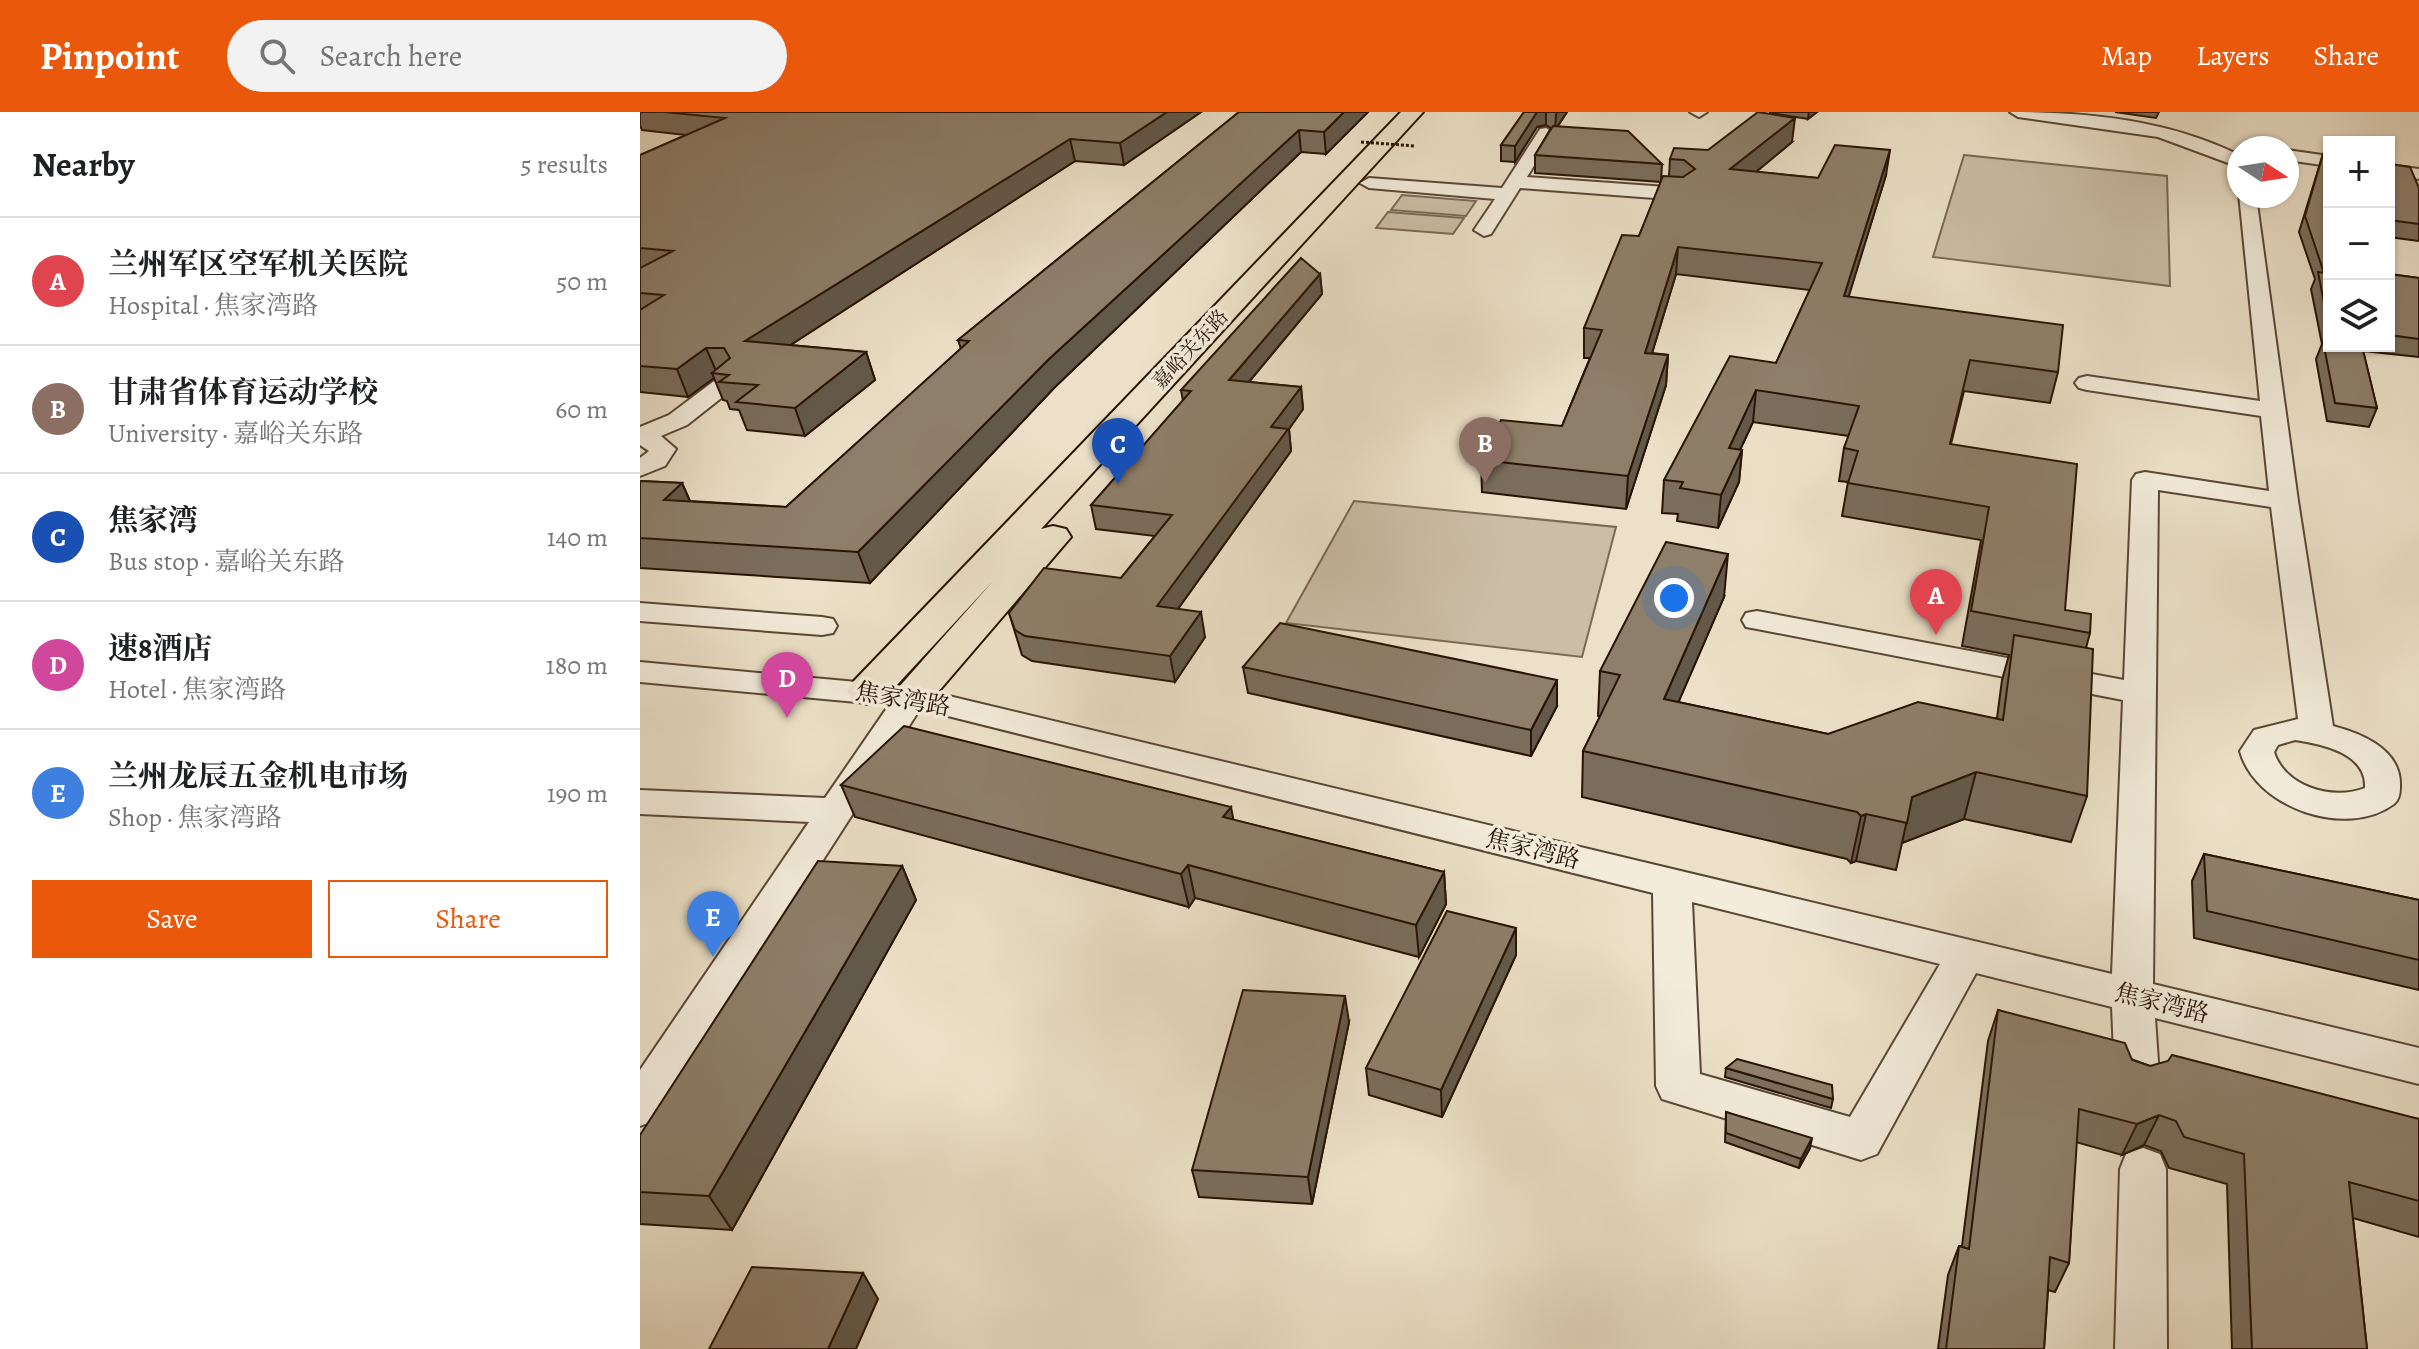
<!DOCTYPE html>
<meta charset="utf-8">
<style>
:root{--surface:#fff;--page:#f2f2f2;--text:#202124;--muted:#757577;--line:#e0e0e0;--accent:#ea580c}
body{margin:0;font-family:Alegreya,"Noto Serif SC",serif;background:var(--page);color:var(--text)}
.controls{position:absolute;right:24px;top:24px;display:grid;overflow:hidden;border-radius:0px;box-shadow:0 2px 6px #0004}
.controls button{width:72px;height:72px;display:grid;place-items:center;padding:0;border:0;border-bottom:2px solid var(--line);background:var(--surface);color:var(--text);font:40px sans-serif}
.compass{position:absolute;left:1587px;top:24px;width:72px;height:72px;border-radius:50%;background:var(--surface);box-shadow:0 2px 6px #0004;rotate:102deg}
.you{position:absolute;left:1034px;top:486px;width:28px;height:28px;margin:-20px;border:6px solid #fff;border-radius:50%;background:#1a73e8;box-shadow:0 0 0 12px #1a73e833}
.badge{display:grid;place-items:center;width:52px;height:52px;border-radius:50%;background:var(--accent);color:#fff;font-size:26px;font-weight:700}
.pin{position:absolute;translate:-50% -66px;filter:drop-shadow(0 2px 4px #0008)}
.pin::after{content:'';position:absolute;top:42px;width:28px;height:24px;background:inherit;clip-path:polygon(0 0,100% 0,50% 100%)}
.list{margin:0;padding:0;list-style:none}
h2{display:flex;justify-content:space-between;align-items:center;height:104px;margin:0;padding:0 32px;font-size:34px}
h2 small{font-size:26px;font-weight:400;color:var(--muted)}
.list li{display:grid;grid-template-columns:52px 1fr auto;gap:24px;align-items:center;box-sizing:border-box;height:128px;padding:0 32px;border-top:2px solid var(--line)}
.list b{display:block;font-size:30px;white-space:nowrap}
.list p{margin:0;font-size:26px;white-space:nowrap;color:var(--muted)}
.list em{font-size:26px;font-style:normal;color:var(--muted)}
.actions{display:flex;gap:16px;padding:24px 32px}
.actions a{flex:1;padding:18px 0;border:2px solid var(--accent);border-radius:0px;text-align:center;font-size:28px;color:var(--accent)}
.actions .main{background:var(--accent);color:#fff}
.icon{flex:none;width:44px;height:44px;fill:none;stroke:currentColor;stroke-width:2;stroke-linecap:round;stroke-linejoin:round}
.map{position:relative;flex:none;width:1779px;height:1237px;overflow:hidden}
header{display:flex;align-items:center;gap:48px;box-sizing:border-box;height:112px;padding:0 40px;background:var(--accent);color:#fff}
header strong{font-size:38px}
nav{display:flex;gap:44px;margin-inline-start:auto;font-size:28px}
.search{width:560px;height:72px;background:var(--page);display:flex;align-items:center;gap:20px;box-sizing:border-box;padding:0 28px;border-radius:44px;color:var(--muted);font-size:30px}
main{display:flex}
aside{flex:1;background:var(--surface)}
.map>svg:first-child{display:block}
</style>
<header>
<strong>Pinpoint</strong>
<div class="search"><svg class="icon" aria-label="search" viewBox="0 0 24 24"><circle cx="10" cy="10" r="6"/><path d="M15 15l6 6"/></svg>Search here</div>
<nav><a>Map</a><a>Layers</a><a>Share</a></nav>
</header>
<main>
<aside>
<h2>Nearby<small>5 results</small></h2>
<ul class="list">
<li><span class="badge" style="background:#e0444e">A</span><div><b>兰州军区空军机关医院</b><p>Hospital · 焦家湾路</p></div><em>50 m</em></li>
<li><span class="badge" style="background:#8d6e63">B</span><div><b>甘肃省体育运动学校</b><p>University · 嘉峪关东路</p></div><em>60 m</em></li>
<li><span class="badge" style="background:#1a4fb4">C</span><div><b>焦家湾</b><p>Bus stop · 嘉峪关东路</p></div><em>140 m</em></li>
<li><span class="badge" style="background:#d1479c">D</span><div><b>速8酒店</b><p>Hotel · 焦家湾路</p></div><em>180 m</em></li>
<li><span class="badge" style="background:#3f7fe0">E</span><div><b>兰州龙辰五金机电市场</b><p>Shop · 焦家湾路</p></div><em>190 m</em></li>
</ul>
<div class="actions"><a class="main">Save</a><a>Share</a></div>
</aside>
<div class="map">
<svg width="1779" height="1237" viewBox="0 0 1779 1237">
<rect width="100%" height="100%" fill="#ece1c8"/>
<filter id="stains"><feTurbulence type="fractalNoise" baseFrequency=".0025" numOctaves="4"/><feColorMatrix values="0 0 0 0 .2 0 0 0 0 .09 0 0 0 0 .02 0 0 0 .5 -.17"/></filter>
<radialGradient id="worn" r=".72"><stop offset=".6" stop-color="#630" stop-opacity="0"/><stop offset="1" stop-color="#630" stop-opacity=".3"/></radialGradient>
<!-- green -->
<path fill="#cbbea7" stroke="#7a6956" stroke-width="2" d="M1324,43l203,21 3,110 -237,-29z
M762,83l74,6 -10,15 -75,-6z
M748,100l76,6 -11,16 -77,-6z
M714,389l262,26 -34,130 -296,-34z"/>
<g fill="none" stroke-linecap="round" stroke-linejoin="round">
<defs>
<path id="minor" d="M1050,0h17l-8,5z
M1370,0c77,0 159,8 229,43v12l-81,-30 -140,-20z
M906,16l8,5 -27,44 154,11 9,6 -9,6 -161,-12 -29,46 -7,2 -10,-6 21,-31 -126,-11 -9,-5 9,-5 133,10 38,-59z
M1647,38l42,6v10l-42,-6z
M1749,53l30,4v10l-30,-4z
M1599,82l17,2 42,305 35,225c30,8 69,24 67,61 0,6 -1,13 -6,17 -47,35 -139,4 -154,-53l14,-21 44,-11 -27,-212 -113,-17 -5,494 266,64v36l-264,-66 4,58 -6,13 -16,5 -16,-5 -6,-13 -3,-69 -136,-34 -99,181 -16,6 -199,-61 -6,-13 -3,-193 -733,-184 -264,411 -16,6v-56l169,-248 -169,-8v-24l185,8 64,-93 -249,-23v-20l271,25 1201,287 11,-274 -366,-71 -11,-2 -4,-7 4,-7 11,-2 367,69 8,-200 4,-6 9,-2 124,19 -8,-75 -174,-26 -8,-2 -4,-5 4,-5 8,-2 173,25zM1655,628c27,4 72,13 70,48 -32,13 -80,-1 -91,-36l4,-7zM1052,790l248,62 -90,153 -150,-43z
M86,264l8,2 4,5 -4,5 -47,37 -26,11 15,13 -11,17 -25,10v-18l9,-7 -9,-6v-18l29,-12 49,-37z
M0,491l182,14 11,2 4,7 -4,7 -11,2 -182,-14z
M1503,1036l17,6 6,15 1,180h-52l5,-180 6,-15z"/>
<path id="major" d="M761,0h22l-382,417 12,-3 13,3 5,8 -145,169 -15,4 -15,-4 -6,-9 104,-117 -111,120 -15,4 -15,-4 -6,-9 6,-9z"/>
</defs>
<!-- minor casing -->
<use href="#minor" stroke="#594736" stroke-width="4"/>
<!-- major casing -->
<use href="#major" stroke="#281405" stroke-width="4"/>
<!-- minor -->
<use href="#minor" fill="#f3ecdb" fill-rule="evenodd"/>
<!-- major -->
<use href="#major" fill="#ece1c8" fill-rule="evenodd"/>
<!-- path-bridge -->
<path stroke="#281405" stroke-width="3" stroke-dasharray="3 2" stroke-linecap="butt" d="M721,30l54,4"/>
</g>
<!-- wall -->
<path fill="#7a6d5b" stroke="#281405" stroke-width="2" d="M0,0h561l-77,53 -49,-4 -285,184 76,7 9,28 -70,56 -58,-6 -8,-20 -9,-1 -3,-8 -4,-1 -9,-22 -26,19 -48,-5v-237l46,-20 -44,-5 -2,-5z
M599,0h129l-42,42 -25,-2 -246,235 -185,196 -230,-15v-87l42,2 8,18 96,6 175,-158 -3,-9z
M884,0h43l-9,14 104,38 -1,17 8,-5 1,-17 38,-9 84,-8 -36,30 62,6 68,-3 -38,122 210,75 -8,31 -86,-12 -13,53 114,166 25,23 -4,15 1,148 -16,46 -107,-23 -62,24 -6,27 -40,-9 -5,2 -4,-4 -265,-62 1,-46 17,-34 -2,-1 2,-45 124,-74 -46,105 150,32 169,-16 5,-38 7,-25 -47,-9 19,-106 -139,-24 6,-34 -9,-1 5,-33 5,-12 -96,-14 -13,28h2l-3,32 -21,46 -41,-7 1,-7 -16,-1 2,-33 112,-117 34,-73 -134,-16 -24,79 16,2 -2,30 -40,124 -144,-17 -1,-32 81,-34 28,-68h-6v-30l55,-92 22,-54 -126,-9v-18l16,-27 -5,-3 -9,2 -22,35 -14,-1v-16z
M1130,0h47l-9,7 -38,-6z
M1475,0h44l-3,6z
M1683,42l6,1v191h60v-72l30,4v79l-56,-6 14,57 -8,19 -42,-6 -11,-62 6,-15 -11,-55 4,-10 -16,-47z
M1749,52l30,24v53l-30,-4z
M680,162l2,20 -73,88 52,5 2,22 -14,20 2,22 -113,158 27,28 -30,45 -143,-21 -10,-6 -13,-42 112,-35 34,-42 -59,-7 -5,-24 92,-104 -2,-11z
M603,555l314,39 -26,50 -283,-63z
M201,673l392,35 211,52 2,32 -27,53 -224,-59 -6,9 -334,-90z
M1564,742l215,46v90l-225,-52 -2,-57z
M262,754l14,34 -184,330 -92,-6v-89z
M876,843l-74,162 -73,-22 -3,-27z
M1358,898l152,56 269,53v118l-66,-19 14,131h-135l-5,-165 -58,-16 -8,-17 -17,-6 -22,10 -46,-13 -7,121 -14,29 -7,-2 -4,59h-106l10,-74 11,-29h3l26,-205z
M709,910l-37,182 -113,-7 -7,-27z
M1086,956l107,31 -2,9 -106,-31z
M1086,1000l84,36 -11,20 -74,-26z"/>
<!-- shaded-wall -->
<path fill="#63594a" stroke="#281405" stroke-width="2" d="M527,0h34l-77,53 -4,-22z
M704,0h24l-42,42 -2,-22z
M897,0h9v13l-9,2 -22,35v-16z
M917,0h10l-12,18 1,-15z
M1169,0h8l-9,7z
M1155,6l-3,24 -64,53 2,-26z
M659,18l2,22 -246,235 -185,196 -12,-31 191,-193z
M430,27l5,22 -320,207 -10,-27z
M1250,38l-4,25 -46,150 4,-29z
M1038,135l-2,27 -33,109 2,-30z
M680,162l2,20 -90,108 -3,-22z
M66,236l11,25h-5l2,5 -26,19 -11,-28z
M226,240l9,28 -70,56 -10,-28z
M1028,243l-2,30 -40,124 2,-33z
M661,275l2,22 -14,20 2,22 -129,180 -5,-25 114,-179z
M1116,278l-3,32 -27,58 3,-32z
M1102,338l-3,32 -21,46 3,-33z
M42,371l13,30 -31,-13z
M1088,442l-4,43 -64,148 4,-46z
M561,500l4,25 -30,45 -5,-26z
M917,568v26l-26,50v-26z
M1336,660l-12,47 -62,24 10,-46z
M591,695l6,32 -14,-22z
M1226,702l-10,47 -5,2 10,-47z
M548,753l7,33 -6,9 -8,-33z
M262,754l14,34 -184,330 -23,-34z
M804,760l2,32 -27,53 -3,-32z
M876,816v27l-74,162 -1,-27z
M705,884l4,26 -37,182 -4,-27z
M1519,1003l-15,30 -22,10 15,-31z
M1172,1026l-2,10 -11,20 2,-9z
M223,1161l15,26 -22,50h-28z"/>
<!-- building -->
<path fill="#8e7f6a" stroke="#281405" stroke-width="2" d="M24,0h503l-47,31 -50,-4 -325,202 121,11 -71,56 -59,-6 22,-17 -39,-3 10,-7 -17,-2 18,-15 -6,-10h-18l-29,21 -37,-3v-56l24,-15 -24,-2v-25l33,-17 -33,-3v-93l85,-37z
M599,0h105l-20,20 -25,-2 -250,229 -191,193 -218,-14v-57l42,2 -18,17 122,7 183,-166 -11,-1z
M884,0h13l-22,34 -14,-1z
M1118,0l37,6 -65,51 88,9 17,-33 55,5 -46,146 219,29 -5,47 -88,-12 -20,84 127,20 -12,146 26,4 -1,19 -119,-22 18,-104 -141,-24 10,-32 -14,-3 15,-42 -103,-16 -27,58 13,2 -21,45 -41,-7 3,-6 -19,-2 66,-124 46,7 46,-100 -144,-16 -33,106 23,2 -40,121 -147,-16 20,-40 61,6 40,-96 -18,-2 38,-93 17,1 24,-60 20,1 12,-8 -11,-9 -14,-1 4,-11 34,2z
M913,14l75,5 34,33 -127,-9z
M1683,42l6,1v173l-11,-56 6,1 -19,-57z
M1749,52l21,3 9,21v36l-30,-4z
M661,146l19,16 -91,106 72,7 -30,40 17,2 -131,177 44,6 -31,44 -145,-20 -10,-6 -6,-17 35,-45 77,10 51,-63 -81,-10 100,-114 -10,-1z
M1749,162l30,4v61l-30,-4z
M1683,229l6,1v4h33l15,62 -42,-5z
M1026,430l62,12 -64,145 164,35 90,-32 85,18 11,-85 79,14 -6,147 -111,-24 -64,25 -5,26 -41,-9 -5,2 -4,-4 -274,-61 37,-76 -20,-4z
M640,511l277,57 -26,50 -288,-63z
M264,614l327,81 -8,10 221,55 -28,53 -228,-60 -7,9 -340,-89z
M1564,742l215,46v60l-212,-49z
M178,749l84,5 -193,330 -69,-4v-57z
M807,799l69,17 -75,162 -75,-22z
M603,878l102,6 -37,181 -116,-7z
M1358,898l127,33 7,17 18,6 18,-5 4,-6 247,64v82l-70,-19 18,167h-115l-8,-195 -60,-17 -8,-16 -17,-6 -22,9 -58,-15 -10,154 -19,-6 -6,92h-98l13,-103 10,3z
M1097,947l95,26 1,14 -107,-31z
M1086,1000l86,26 -11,21 -75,-26z
M112,1155l111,6 -35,76h-119z"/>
<g text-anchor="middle" stroke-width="7" stroke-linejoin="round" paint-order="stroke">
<!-- far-street labels -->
<g font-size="20" fill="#281405" stroke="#f3ecdb">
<text transform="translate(550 237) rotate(-47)" y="7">嘉峪关东路</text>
</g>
<!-- street labels -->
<g font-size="24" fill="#281405" stroke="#f3ecdb">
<text transform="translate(263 587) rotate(10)" y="8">焦家湾路</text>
<text transform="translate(893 737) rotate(14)" y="8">焦家湾路</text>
<text transform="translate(1522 891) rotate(14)" y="8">焦家湾路</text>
</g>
</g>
<rect width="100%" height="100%" filter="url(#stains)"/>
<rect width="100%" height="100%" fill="url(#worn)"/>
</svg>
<div class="controls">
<button>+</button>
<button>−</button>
<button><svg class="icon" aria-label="layers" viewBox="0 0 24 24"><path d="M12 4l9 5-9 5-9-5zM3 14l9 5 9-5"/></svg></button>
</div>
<svg class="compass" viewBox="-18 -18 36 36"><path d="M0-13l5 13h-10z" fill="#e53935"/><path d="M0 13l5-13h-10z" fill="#757577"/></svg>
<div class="you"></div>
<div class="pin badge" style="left:1296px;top:523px;background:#e0444e">A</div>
<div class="pin badge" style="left:845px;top:371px;background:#8d6e63">B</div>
<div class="pin badge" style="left:478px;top:372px;background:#1a4fb4">C</div>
<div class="pin badge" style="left:147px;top:606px;background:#d1479c">D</div>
<div class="pin badge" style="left:73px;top:845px;background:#3f7fe0">E</div>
</div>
</main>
